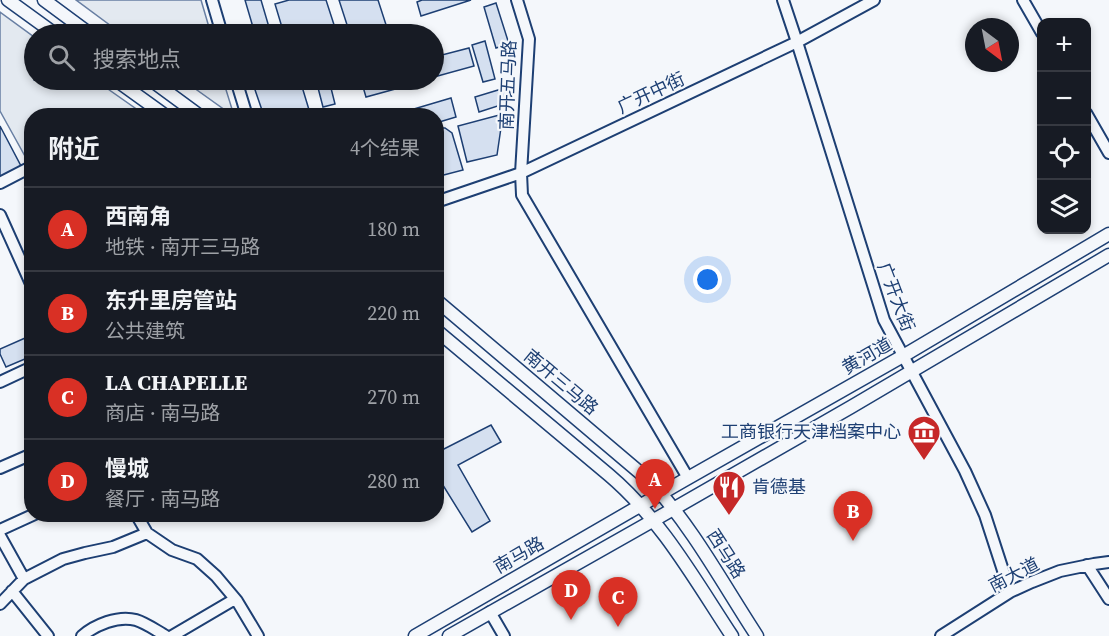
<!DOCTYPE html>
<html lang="zh">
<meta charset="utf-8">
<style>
:root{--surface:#171b24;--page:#20242c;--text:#f1f3f6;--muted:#9ea1a6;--line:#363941;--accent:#d93025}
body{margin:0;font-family:"Source Serif 4","Noto Sans SC",serif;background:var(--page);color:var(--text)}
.controls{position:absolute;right:18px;top:18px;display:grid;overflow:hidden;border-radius:12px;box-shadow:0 3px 9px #0003}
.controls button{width:54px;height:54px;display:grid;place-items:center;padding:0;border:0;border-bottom:2px solid var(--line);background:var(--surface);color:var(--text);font:30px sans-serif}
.compass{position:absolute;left:965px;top:18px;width:54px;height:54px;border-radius:50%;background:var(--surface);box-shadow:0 3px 9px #0003;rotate:148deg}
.you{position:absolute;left:708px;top:280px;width:21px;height:21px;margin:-15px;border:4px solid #fff;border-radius:50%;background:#1a73e8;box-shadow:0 0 0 9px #1a73e833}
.badge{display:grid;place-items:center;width:39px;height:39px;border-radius:50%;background:var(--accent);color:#fff;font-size:20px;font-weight:700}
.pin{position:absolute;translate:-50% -50px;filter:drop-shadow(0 2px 3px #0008)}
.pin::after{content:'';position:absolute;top:32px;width:21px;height:18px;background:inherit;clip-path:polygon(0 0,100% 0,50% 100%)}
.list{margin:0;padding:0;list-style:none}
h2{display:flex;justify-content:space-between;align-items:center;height:78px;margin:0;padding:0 24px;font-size:26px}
h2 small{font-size:20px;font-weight:400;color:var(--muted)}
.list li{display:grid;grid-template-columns:39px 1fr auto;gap:18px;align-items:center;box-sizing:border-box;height:84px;padding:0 24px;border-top:2px solid var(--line)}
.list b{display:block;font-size:22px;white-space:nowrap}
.list p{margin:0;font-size:20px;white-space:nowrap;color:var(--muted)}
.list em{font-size:20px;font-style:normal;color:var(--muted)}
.icon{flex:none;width:33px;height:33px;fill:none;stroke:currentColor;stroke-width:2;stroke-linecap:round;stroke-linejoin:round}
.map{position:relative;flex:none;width:1109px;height:636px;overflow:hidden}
.search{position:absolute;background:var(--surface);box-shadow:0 3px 9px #0003;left:24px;top:24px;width:420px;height:66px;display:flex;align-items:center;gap:15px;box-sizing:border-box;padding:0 21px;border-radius:33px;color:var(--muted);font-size:22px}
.panel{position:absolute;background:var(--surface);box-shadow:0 3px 9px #0003;left:24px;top:108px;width:420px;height:414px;border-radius:24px}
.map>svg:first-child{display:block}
</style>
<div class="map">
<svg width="1109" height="636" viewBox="0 0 1109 636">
<rect width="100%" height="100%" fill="#f4f7fb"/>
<!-- green -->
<path fill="#e3e9f0" stroke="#687fa3" stroke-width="1.5" d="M76,0h125l10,34h-89z
M0,12l34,25v43h61l47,33 -2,3h-108l-1,51 -31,-56z
M183,80h40l9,29v6z"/>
<!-- building -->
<path fill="#d5e0f0" stroke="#1d3f73" stroke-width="1.5" d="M245,0h16l10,34h-16z
M289,0h37l11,34h-53l-9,-30z
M339,0h39l11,34h-39z
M422,0h49l-50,16 -4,-14z
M496,3l13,41 -13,4 -12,-41z
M485,41l10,38 -12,3 -11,-37z
M469,48l5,18 -40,11v-20z
M256,80h44l10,33 3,3h-49l-12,-35z
M316,80h13l6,24 -12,3z
M361,80h47l2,5 -44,12z
M508,87l5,14 -34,11 -4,-15z
M451,98l5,19 -20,6v-7h-28l-1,-5z
M503,114l-6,41 -30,7 -9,-36z
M0,126l21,40 -21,11z
M436,128h9l7,5 11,37 -27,7z
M32,335v21l-26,11 -6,-13v-5z
M491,425l10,17 -43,23 32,56 -18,11 -36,-58v-21z"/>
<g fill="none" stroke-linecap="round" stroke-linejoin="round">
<defs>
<path id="minor" d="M212,0l10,34
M517,0l12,39 -8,134 1,22 166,283
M783,0l14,42 87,278 81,151 20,44 25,77
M1023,0l19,33
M236,80l11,36
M1086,113l23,40
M0,183l27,-14
M436,202l85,-29 276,-131 77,-42
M0,215l32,71
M0,382l32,-15
M0,468l32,-14
M136,514l11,19 25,17 25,9 19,17 21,25 21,35
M0,530l35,-16
M0,536l24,43
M1087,565l22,34
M12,591l36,45
M0,604l24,-25 39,-20 22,-6 28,-6 34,-14
M490,612l14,24
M82,636c13,-11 36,-21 54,-16 10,3 21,11 30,16
M172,636l63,-37
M941,636l69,-44 22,-10 28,-11 34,-7 15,-2"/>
<path id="major" d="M8,0l47,34
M44,0l46,34
M116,80l50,36
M151,80l49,36
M436,300l215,182c42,46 72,102 106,154
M436,330l173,145c52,44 86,105 123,161
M415,636l266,-154 222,-126 206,-122
M449,636l212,-120 190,-109 258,-152"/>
</defs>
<!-- minor casing -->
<use href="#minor" stroke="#1d3f73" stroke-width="14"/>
<!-- major casing -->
<use href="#major" stroke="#1d3f73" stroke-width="15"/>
<!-- minor -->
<use href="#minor" stroke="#f4f7fb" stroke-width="10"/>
<!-- major -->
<use href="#major" stroke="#f4f7fb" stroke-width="12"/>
</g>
<!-- icons -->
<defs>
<symbol id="museum-pin" viewBox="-11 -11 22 30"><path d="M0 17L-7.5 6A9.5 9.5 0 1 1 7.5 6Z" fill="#c62828" stroke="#f4f7fb"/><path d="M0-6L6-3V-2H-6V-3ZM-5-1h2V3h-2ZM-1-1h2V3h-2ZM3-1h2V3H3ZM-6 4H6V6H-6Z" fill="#fff"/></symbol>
<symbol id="restaurant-pin" viewBox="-11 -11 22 30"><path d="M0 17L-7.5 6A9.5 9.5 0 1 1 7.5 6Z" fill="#c62828" stroke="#f4f7fb"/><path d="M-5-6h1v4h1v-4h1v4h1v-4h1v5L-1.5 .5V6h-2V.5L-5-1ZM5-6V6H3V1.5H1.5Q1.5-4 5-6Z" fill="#fff"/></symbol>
</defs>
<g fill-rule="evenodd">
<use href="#museum-pin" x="905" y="413" width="38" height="52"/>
<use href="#restaurant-pin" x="710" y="468" width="38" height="52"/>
</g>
<g text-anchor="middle" stroke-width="4.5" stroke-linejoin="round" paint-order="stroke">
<!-- street labels -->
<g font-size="18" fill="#1d3f73" stroke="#f4f7fb">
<text transform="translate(508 85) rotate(-88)" y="6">南开五马路</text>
<text transform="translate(651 93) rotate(-25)" y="6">广开中街</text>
<text transform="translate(896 297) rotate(69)" y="6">广开大街</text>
<text transform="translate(867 356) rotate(-30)" y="6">黄河道</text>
<text transform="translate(561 382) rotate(40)" y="6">南开三马路</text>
<text transform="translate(726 554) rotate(57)" y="6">西马路</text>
<text transform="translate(519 555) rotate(-30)" y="6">南马路</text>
<text transform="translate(1014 575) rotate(-27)" y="6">南大道</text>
</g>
<!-- poi labels -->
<g font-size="18" fill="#1d3f73" stroke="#f4f7fb" text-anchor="end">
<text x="901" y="438">工商银行天津档案中心</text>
<text x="752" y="493" text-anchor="start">肯德基</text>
</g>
</g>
</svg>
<div class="controls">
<button>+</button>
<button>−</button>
<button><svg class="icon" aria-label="locate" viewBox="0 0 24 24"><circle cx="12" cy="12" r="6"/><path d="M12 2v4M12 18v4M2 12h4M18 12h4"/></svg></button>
<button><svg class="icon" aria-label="layers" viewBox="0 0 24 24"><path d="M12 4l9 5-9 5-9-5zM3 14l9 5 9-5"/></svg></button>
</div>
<svg class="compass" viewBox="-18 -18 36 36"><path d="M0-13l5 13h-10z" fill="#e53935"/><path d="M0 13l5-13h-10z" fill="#9ea1a6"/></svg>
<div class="you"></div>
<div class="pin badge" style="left:655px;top:509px">A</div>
<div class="pin badge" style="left:853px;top:541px">B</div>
<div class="pin badge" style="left:618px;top:627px">C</div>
<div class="pin badge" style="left:571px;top:620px">D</div>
<div class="search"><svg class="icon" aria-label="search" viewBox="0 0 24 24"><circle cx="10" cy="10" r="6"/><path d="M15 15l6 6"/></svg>搜索地点</div>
<section class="panel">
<h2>附近<small>4个结果</small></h2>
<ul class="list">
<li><span class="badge">A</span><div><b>西南角</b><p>地铁 · 南开三马路</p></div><em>180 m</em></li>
<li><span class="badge">B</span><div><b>东升里房管站</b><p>公共建筑</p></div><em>220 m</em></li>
<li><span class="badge">C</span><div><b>LA CHAPELLE</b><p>商店 · 南马路</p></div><em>270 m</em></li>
<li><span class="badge">D</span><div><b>慢城</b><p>餐厅 · 南马路</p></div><em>280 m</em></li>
</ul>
</section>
</div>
